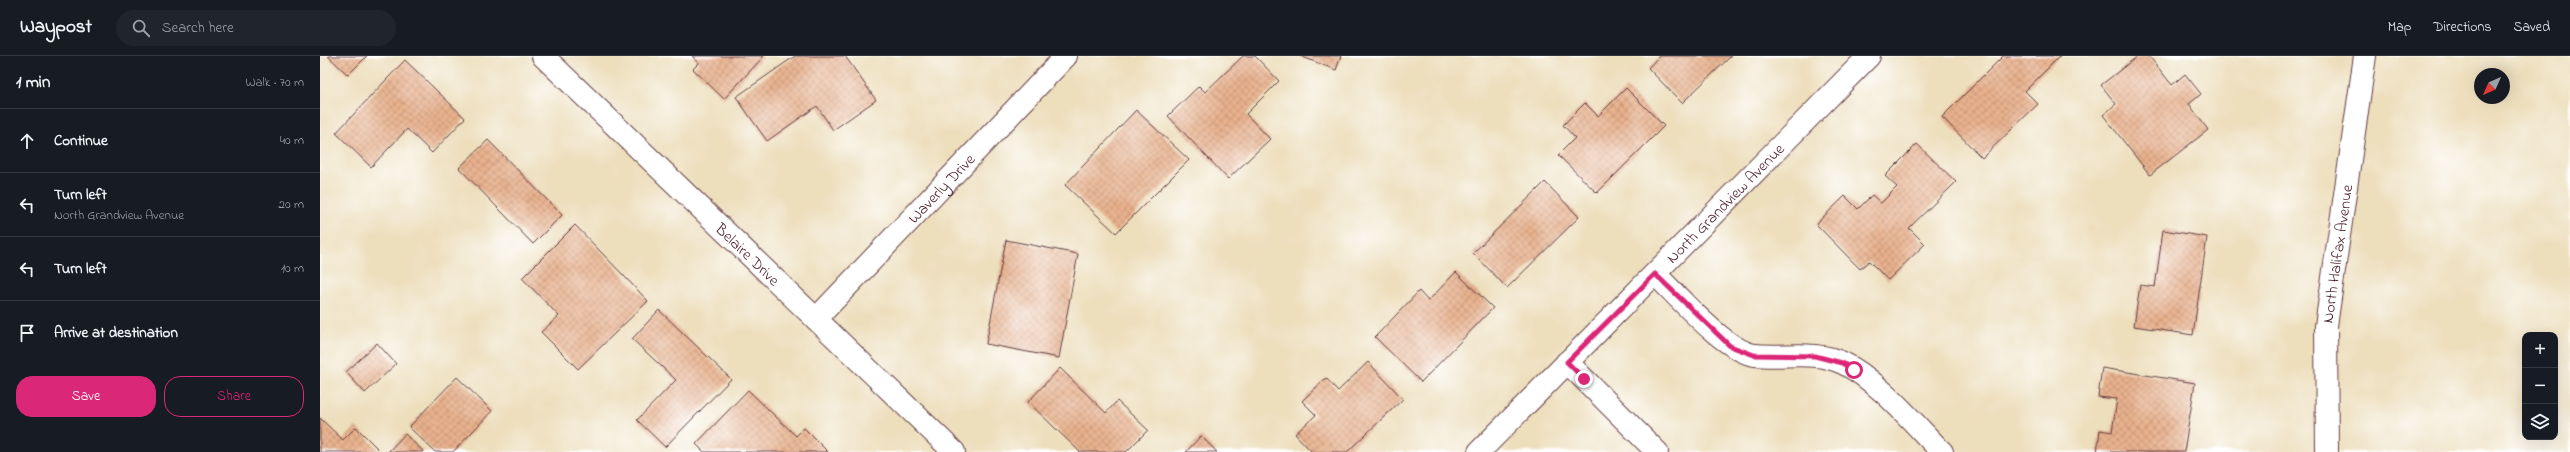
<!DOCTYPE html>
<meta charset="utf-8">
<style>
:root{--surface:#171b24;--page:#20242c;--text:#f1f3f6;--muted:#9ea1a6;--line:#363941;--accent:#db2777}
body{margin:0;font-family:"Indie Flower",sans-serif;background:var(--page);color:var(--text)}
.controls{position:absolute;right:12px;bottom:12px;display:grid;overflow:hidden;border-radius:8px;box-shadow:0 4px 16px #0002}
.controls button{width:36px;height:36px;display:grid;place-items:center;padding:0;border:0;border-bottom:1px solid var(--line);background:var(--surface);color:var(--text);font:20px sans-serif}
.compass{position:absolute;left:2154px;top:12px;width:36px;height:36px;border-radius:50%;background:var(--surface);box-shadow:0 4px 16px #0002;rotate:225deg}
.stop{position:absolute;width:12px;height:12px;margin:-9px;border:3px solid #db2777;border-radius:50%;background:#fff}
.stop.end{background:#db2777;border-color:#fff;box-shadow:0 1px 4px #0008}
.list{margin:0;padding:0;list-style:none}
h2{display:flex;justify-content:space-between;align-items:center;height:52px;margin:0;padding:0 16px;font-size:17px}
h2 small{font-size:13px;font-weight:400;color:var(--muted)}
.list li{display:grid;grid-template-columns:26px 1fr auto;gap:12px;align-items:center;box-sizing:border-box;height:64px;padding:0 16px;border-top:1px solid var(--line)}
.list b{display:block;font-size:15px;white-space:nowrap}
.list p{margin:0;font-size:13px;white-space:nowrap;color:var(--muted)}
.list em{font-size:13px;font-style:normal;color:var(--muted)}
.actions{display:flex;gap:8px;padding:12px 16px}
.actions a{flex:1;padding:9px 0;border:1px solid var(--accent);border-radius:16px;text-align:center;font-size:14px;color:var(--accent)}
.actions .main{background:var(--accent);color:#fff}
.icon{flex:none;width:22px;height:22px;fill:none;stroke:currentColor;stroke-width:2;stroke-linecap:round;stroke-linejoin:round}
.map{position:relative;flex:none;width:2250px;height:396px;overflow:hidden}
header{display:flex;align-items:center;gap:24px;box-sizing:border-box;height:56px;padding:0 20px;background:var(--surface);border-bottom:1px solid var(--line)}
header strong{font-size:19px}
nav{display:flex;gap:22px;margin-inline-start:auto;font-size:14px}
.search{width:280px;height:36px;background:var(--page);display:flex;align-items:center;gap:10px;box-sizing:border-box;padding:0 14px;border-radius:22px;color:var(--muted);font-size:15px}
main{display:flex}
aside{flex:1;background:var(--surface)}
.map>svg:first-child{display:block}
</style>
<header>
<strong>Waypost</strong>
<div class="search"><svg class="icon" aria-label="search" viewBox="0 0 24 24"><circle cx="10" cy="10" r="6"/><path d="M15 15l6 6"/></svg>Search here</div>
<nav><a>Map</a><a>Directions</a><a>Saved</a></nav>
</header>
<main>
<aside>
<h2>1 min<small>Walk · 70 m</small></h2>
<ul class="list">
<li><svg class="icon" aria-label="ahead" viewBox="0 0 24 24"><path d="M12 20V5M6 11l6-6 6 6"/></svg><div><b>Continue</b></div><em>40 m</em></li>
<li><svg class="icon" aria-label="left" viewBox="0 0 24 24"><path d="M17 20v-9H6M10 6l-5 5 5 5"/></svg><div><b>Turn left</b><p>North Grandview Avenue</p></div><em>20 m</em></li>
<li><svg class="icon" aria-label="left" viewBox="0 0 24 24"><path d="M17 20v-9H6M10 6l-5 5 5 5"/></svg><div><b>Turn left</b></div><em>10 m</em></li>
<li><svg class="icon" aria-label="arrive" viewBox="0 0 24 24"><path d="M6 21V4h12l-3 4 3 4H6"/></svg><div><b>Arrive at destination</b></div></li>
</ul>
<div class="actions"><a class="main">Save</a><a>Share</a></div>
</aside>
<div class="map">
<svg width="2250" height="396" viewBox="0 0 2250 396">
<defs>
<pattern id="building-cross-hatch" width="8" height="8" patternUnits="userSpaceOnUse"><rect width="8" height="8" fill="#e9b28e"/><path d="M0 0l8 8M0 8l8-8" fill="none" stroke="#bf9074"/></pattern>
</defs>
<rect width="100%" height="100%" fill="#fff"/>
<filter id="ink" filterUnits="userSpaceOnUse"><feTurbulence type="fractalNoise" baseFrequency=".025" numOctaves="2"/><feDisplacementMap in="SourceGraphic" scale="8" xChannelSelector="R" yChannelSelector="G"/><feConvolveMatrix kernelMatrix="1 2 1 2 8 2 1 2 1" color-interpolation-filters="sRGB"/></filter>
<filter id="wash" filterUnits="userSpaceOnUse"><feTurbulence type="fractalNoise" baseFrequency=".012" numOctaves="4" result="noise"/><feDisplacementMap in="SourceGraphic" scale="16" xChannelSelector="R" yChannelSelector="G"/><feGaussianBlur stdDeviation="0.9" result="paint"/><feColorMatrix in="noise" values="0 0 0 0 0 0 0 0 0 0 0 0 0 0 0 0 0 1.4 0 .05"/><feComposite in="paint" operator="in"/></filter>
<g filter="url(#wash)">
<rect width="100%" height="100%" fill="#eddebc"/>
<g id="blocks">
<!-- building -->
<path fill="url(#building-cross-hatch)" d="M8,0h39l-19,19z
M372,0h72l-40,43 -31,-30 6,-6z
M475,0h50l31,44 -43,30 -16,-24 -50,35 -31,-44z
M923,0h12l24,25 -33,33 24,25 -42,40 -60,-63 31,-30 6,6z
M980,0h41l-5,14z
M1339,0h72l-49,47 -34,-35z
M1683,0h57l-35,35 13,13 -56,54 -40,-41z
M1818,0h11l23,29 13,-11 16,20 -12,10 19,26 -58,45 -47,-60 13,-11 -15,-19z
M85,4l60,58 -33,35 -25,-24 -36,38 -35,-34z
M1306,32l38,38 -67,67 -39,-38 17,-17 -12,-13 22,-22 13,13z
M816,54l53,50 -73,73 -51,-48z
M168,84l74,75 -29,29 -74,-76z
M1597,88l39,38 -47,46 16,16 -37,36 -19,-19 -9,8 -44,-45 29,-28 13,13 14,-14 9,8 16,-16 -12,-11z
M1225,126l34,35 -72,71 -34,-35z
M255,169l73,76 -70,68 -37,-37 18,-16 -37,-38z
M1843,174l44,7 -14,98 -59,-9 6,-41 15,2z
M686,184l72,14 -19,104 -73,-14z
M1136,216l37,36 -72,74 -46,-45 44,-46 9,10z
M339,254l72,69 -66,68 -28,-27 39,-40 -44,-41z
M57,287l19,21 -31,29 -19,-21z
M1048,306l35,37 -56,53h-35l-17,-18 21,-19 -14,-14 24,-23 12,13z
M740,312l46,45 11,-12 31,29 -22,22h-46l-52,-50z
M1782,312l93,15 -11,69h-87l3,-22 12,2 5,-33 -19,-2z
M137,321l35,34 -39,41h-18l-26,-25z
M428,334l48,46 8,-8 24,24h-124l-8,-8z
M0,362l23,22 13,-13 21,21 -4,4h-53z
M85,378l19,18h-36z
M881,380l16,16h-31z"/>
</g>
</g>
<g filter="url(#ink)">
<use href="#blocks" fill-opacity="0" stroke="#623c41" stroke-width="1"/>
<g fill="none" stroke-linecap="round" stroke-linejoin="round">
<defs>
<g id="minor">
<path id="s1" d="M223,0l411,396"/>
<path d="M1335,218c22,21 71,78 100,81 30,3 60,-5 88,8 35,17 71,61 99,89"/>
<path id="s2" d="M496,263l250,-263"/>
<path d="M1247,306l90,90"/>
<path id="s3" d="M1159,396l390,-396"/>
<path id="s4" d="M2007,396l-1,-126 39,-270"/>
</g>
</defs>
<!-- minor casing -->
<use href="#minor" stroke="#623c41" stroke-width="24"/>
<!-- minor -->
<use href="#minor" stroke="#fff" stroke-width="22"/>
</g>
</g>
<g fill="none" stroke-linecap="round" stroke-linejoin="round" filter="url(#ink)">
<!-- route -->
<path stroke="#db2777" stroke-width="5" d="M1264,323l-17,-17 88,-88 75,72 24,9 61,1 27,7 12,7"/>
</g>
<g text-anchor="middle" stroke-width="3" stroke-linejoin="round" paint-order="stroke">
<!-- street labels -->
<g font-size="16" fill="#4a1f2b" stroke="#fff">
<text dy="6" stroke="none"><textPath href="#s2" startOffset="181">Waverly Drive</textPath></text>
<text dy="6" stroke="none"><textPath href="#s3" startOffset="350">North Grandview Avenue</textPath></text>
<text dy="6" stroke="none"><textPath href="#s4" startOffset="199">North Halifax Avenue</textPath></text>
<text dy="6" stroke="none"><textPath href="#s1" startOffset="285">Belaire Drive</textPath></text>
</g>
</g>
</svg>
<div class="controls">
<button>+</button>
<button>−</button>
<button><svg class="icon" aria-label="layers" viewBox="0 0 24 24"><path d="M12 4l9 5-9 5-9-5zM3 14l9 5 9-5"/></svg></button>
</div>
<svg class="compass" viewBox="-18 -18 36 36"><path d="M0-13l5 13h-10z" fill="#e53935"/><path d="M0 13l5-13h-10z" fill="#9ea1a6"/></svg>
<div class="stop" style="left:1534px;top:314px"></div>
<div class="stop end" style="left:1264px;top:323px"></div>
</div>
</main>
